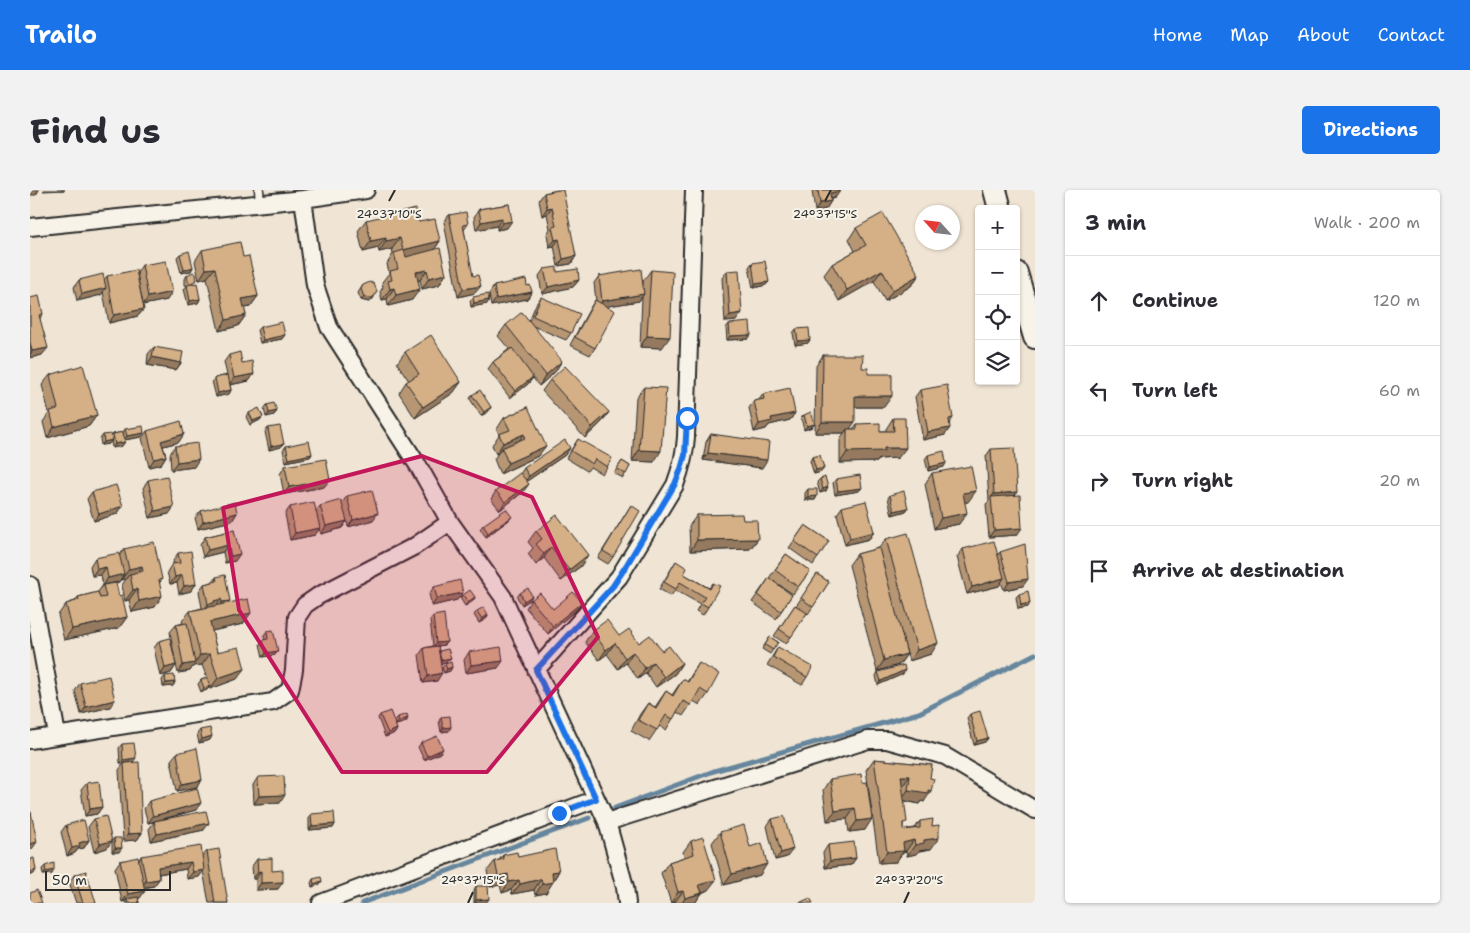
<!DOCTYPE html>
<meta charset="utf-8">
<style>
:root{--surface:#fff;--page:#f2f2f3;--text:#2b2b33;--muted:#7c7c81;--line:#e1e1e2;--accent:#1a73e8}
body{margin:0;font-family:"Shantell Sans",sans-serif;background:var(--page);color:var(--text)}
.controls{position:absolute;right:15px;top:15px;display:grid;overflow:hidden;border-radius:5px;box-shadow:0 1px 4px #0004}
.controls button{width:45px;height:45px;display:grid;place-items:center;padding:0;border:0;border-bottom:1px solid var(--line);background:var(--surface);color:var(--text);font:25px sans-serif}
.compass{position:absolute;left:885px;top:15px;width:45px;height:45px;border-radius:50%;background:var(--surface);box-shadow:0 1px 4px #0004;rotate:297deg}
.scale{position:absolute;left:15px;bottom:12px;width:126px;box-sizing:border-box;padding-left:5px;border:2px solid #2b2b2b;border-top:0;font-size:14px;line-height:18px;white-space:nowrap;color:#2b2b2b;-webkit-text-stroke:4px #f7f3e8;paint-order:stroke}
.stop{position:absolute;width:15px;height:15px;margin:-11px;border:4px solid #1a73e8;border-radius:50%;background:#fff}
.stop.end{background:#1a73e8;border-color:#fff;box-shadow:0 1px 5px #0008}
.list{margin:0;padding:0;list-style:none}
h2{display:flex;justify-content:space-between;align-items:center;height:65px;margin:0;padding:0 20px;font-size:21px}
h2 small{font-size:16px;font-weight:400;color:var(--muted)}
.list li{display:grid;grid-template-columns:32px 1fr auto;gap:15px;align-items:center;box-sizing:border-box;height:90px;padding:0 20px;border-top:1px solid var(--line)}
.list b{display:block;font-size:19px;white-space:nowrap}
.list em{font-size:16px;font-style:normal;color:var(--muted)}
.icon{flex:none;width:28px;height:28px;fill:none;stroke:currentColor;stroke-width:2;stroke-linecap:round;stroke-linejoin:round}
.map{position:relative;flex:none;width:1005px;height:713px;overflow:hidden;border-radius:5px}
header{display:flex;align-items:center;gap:30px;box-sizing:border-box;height:70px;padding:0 25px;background:var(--accent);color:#fff}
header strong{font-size:24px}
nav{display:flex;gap:28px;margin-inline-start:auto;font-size:18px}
.intro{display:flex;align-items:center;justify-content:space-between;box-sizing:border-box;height:120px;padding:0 30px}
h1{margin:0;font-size:35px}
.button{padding:12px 22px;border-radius:5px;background:var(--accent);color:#fff;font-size:18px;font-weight:700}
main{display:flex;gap:30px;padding:0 30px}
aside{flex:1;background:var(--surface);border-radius:5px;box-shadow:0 1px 4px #0004}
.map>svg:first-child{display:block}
</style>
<header>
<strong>Trailo</strong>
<nav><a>Home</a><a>Map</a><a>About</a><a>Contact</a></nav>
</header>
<div class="intro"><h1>Find us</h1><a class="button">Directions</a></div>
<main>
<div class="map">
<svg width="1005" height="713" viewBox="0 0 1005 713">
<rect width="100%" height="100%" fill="#f0e5d4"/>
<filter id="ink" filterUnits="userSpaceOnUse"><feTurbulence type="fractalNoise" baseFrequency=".02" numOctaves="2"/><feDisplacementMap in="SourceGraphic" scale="10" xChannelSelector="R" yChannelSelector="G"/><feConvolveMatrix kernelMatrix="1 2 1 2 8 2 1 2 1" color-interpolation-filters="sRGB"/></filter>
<g filter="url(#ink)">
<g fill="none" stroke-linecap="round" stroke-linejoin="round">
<!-- stream -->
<path stroke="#66869e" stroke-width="5" d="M585,618l99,-37 205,-58 116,-59
M332,713l227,-85"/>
<defs>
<path id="lane" d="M229,0l1,13"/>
<path id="street" d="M273,9l12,86 14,42 90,140 31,55 53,75 104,225 18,65 2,16
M0,37l273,-28 63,-9
M0,395l27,150
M506,480l83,-93 56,-92c6,-16 10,-31 11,-48l8,-247
M0,550l243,-38 17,-12 4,-20 3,-53 8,-12 13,-9 97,-50 35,-24
M577,632l261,-82h19l58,16 90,54
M291,713l275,-104"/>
<path id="secondary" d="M965,0l5,19
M986,83l19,64"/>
</defs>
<!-- lane casing -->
<use href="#lane" stroke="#2b2b2b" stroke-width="11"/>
<!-- street casing -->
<use href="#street" stroke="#2b2b2b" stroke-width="20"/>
<!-- secondary casing -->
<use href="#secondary" stroke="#2b2b2b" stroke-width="26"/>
<!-- lane -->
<use href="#lane" stroke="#f7f3e8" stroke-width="8"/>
<!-- street -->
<use href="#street" stroke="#f7f3e8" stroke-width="16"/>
<!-- secondary -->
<use href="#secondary" stroke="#f7f3e8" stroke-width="22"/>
</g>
<!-- wall -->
<path fill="#b79673" stroke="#2b2b2b" d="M528,0l18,66 -5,8 -13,2 -4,-20 -5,1 -2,-13 3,-5 -3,-15 -5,2 -3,-16 5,-7z
M783,0h27l-5,8 -4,1v2l-5,8 -11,2 -3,-20z
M479,14l-2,24 -10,2v-4l-21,4 -2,-13 5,-8z
M419,25l19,9 -4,6 11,63 -17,4 -14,-75z
M336,30l53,2 21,19 -6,9 12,24 -7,11 -17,4 -2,-9 -2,1 -6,19 -24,6 -1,-7 -5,1 -2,-8 3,-5 -1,-5 7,-9 -2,-9 6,-10 -1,-5 -13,3 -1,-4 -15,4 -5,-21z
M826,38l63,47 -8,11 -26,15 -11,-20 -35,20 -15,-26 8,-11 23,-13 -6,-12z
M172,60l41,7 15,39 -8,11 -6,1 2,7 -8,11 -19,5 -12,-53 -8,2 -4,-19z
M150,64l13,13 -2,4 -10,2 -4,-16z
M722,73l14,22 -13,3 -4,-21z
M112,75l25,35 -24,5 -6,-32z
M514,79l13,3 22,8 -6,7 -31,7 -3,-18z
M621,80l11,78 -22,-1 2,-50 -3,4 -32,5 -12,42 -5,7 -20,-10 20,-37 5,-8 1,1 -2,-18 5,-7 44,9v-4z
M697,81l9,50 -11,1 -3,-44z
M157,85l7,9 6,15 -2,4 -10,2 -4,-16 3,-3 -2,-1v-6z
M77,86l37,33 -6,7 -29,7 -6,-31 -2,3 -24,6 -3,-14 5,-7h25z
M333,95l10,14 -4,3 -8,-2 -3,-7z
M464,96h33l5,6 -5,7 -36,7 -2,-12z
M443,107l14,7 -16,3 -1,-7z
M511,107l30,36 -5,7 -33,-14 22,46 -16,14 -6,-8 -5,6 -18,14 -22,-29 5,-7 16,-13 -11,-13 8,-11 23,-4 7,-17z
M0,108l13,16 -3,4 2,37 -12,3z
M699,134l22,11 -3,4 -21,1 -1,-12z
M230,137l22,12 -22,4 -3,-13z
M766,139l12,14 -13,2 -2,-12z
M124,157l27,16 -5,7 -29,-5 1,-11z
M375,162l56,30 -8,11 -38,25 -16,-25 7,-11 3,-1 -12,-18z
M199,165l13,8 12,11 -5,7 -19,4 1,5 -2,4 -13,3 -4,-16 3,-3 12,-3 -3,-13z
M793,165l39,13 6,6 16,33h-29l-5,22h3l4,-5 23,7h6v-2l7,-11 5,40 -19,1 -2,3 -37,1v-23l4,-7h-29l1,-67z
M20,185l47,40 -8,11 -42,12 -4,-16 6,-9 -7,-28z
M520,190l59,32 -8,11 -16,15 -43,-47z
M614,197l10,75 -22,-1 4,-64z
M890,200l33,28 -4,6 -4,11 -22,5 -8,-43z
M733,204l32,19 -5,7 -21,5 -3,4 -12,3 -5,-24 5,-7 5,-1z
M442,205l19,12 -2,4 -8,5 -11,-17z
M237,215l10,6 -3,4 -8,2 -2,-8z
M498,217l10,49 -38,18 -6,-15 4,-6 -2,1 -4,-9 7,-10 -2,-6 7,-11z
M219,223l11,7 -10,5 -4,-8z
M774,225l8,12 -8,3 -3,-12z
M238,238l13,19 -12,3 -4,-18z
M95,239l16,8 -17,3 -2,6 -10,2 -1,-7 -2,3 -8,1 -1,-6 3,-4 8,2 2,-3 10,-2z
M117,241l32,11 -16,4 3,10 -5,8 -12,3 -7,-29z
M681,244l51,34 -59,-8 3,-18z
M548,249l29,28 -5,7 -12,-7 -3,4 -21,-13z
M145,256l19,21 -23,3 -1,-16z
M256,256l26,8 -2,3 -24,5 -3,-12z
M540,258l-5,7 -38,26 -4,11 -23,18 -9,-11 5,-8 24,-17 4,-6z
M961,259l24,46 2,40 -28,2 -3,-33 3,-3 -3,-45z
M898,265l16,12 -16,4 -3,-12z
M782,267l12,11 -3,4 -7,2 -4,-13z
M592,271l8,5 -7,12 -9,-5z
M255,276l39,21 -40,7 -4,-20z
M902,283l36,29h-3l-6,22 -25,5 -9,-45z
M790,289l6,12 -6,2 -3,-11z
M806,289l23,12 -24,4 -2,-12z
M118,290l21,34 -19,4 -7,-30z
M778,299l9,7 -2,4h-10v-7z
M62,302l31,14 -6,8 -23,7 -7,-22z
M860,305l18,13 -2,3 -14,4 -4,-17z
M317,306l26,24 -25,7 -1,-6 -5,7 -21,6 -2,-5 -4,6 -25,5 -5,-26 5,-7 26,4 4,-5 22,-3z
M601,315l-18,52 -5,7 -10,-6z
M812,317l32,25 -5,7 -24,6 -8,-31z
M171,321l36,2 -5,8 -34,8 -3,-11z
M667,325l46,5 15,19 -8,10 -60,2 -1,-25z
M479,330l-23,17 -6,-8 3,-4z
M775,335l24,16 -16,24 -24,-17z
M204,340l1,31 -10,2 -2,-11 -20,5 -3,-12 5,-8z
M506,341l45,35 -20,15 -17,-23 -8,7 -8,-11 5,-6 -5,-6z
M856,349l45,115 -22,7 -9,-31 7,24 -8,11 -22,6 -28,-106 8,-11 22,-6z
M94,359l38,30 -3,5 -4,23 -23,5 -3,-12 -4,1 -3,-16 4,-6 -5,1v-1l-2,3 -16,3 -2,-10 -9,1 -2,-10 5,-8 25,-3z
M933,359l35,6 2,-3 23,34 -19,4 -3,-8 -2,4 -32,8 -10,-37z
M148,363l18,31 -5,7 -12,3 -2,-11 -7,1 -3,-12 5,-8h2l-1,-3z
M756,364l24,17 -17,23 -24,-16z
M646,371l8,13 25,14 4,-5 -5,24 -5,8 -7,-4 4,-7 -25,-14 -4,6 -12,-7z
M787,384l12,8 -21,32 -1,-1 -21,31 -12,-8 21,-31 1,1z
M186,387l13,26 14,21 -31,7 5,21 20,27 -27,10 -1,-2 -2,3 -6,2 -3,-8 3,-4 6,-2 -5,-13 -9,1 -3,5 -12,2 -2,-8 -5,8 -11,3 -6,-28 5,-7 17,24 -6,-33 6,-7 7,-2 -1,-2 8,-10 12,-3 -3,-17 5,-7 8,-2z
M739,388l23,17 -16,24 -24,-17z
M73,395l16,11 8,21 -8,11 -55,12 -6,-25 8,-11 9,-3 3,-4 20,-5z
M404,397l29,6 -6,7 -25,6 -3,-12z
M490,403l10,7 -8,5 -5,-8z
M989,404l9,13 -10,2 -2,-12z
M433,405l12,2 -2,4 -8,5 -5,-8z
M501,410l22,9 29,-7 -5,7 -29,25 -22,-26z
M447,421l11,4 -2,4 -7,4 -5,-8z
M403,426l14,26 -3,3 -6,1 1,6 12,6 -3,3 -8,3 -3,17 -14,2 -4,-28 5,-7 9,-2 -3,-26z
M237,441l11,20 -3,4 -12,2 -3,-13 3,-4h2l-1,-5z
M562,441l27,5 20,7 23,8 20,12 -7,11 -19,13 -10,-14 -8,6 -12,-16 -8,6 -11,-15 -8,6 -14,-18z
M740,447l8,5 -8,12 -8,-5z
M748,457l29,30 -5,8 -35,-20z
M439,462l29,16 -32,5 -2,-13z
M669,473l9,31 -8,11 -7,-4 -10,15 -6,-4 -11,18 -7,-4 -10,15 -18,-10 9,-17 8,-11 7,4 11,-16 6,4 11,-16 4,3z
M415,474l7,3 -2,4 -6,2 -2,-5z
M848,482l25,2 -25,11 -2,-9z
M135,486l10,6 -2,4 -10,1 -1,-7z
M50,493l30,24 -29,7 -6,-23z
M940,524l18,24 -3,4 -11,3 -7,-27z
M350,525l17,14 -2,4 -10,4 -7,-19z
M368,527l10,1 -2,4 -10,3 -1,-5z
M411,527l8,14 -8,1 -2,-11z
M170,540l10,10 -11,3 -2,-9z
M391,553l19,10 -16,7 -6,-13z
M92,554l11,18 -13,1 -1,-15z
M147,563l25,27 -5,7 -20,4 -6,-31z
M844,569l58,6 -8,37 -2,-1 -2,3 -16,-3 -1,26v3l12,-2 5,-7 11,28 -12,2 -3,3 -9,2 -1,-5 -3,1 -7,10 -17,1 -13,-93z
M94,573l18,70 -5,7 -14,1 -4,-71z
M228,587l22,26 -26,1 -1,-19z
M800,589l32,4 3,47 -16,2 -2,-13 -20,2 -4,-31z
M57,593l15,24 -5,7 -12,2 -4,-26z
M119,611l47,9 -36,10 44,10 -53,11 -2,-12 5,-7 -6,1 -4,-14z
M281,624l24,10 -2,4 -24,2v-13z
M64,629l13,29 -13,4 -6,-25z
M742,629l15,38 -12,3 -8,-34z
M36,635l23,15 -5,8 -6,1 -3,4 -8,3 -6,-24z
M690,642l30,15 10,28 -36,10 -12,-42z
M84,648l5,14h-7v-10z
M661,651l17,49 -6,3 -7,10h-20v-1l-4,1 -10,-30 8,-11 15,-5 -1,-5z
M798,655l28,13 -5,7 -26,3 -2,-15z
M177,661l21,52h-19l-6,-32 -4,6 -12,2 -1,-10 -27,5v5l-5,7 -9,2 -5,10h-2l1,5h-14v-2l-3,1 -7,-34 5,-7 19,-1 2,-4 61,1z
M473,665l15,2 41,14 -13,22 -11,2 -1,-5 -22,4 -1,-4 -9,3 -2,-8 -10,2 -3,-16 8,-10 4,-1z
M227,669l15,12 6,18 -22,1v-11h-3l-1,-13z
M15,676l7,8 -9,1 -1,-6z
M44,685l22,28h-20l-7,-21z
M283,689l9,2 -3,4 -7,2 -1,-4z
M446,696l10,17h-12v-13z"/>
<!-- shaded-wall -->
<path fill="#957a5e" stroke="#2b2b2b" d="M0,0h9l-3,5h-6z
M14,0h21l-22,1z
M810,1l-5,7 -10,2 5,-7z
M801,11l-5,8 -11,2 5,-8z
M522,17l-5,7 -5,2 5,-8z
M472,28l-5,8 -21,4 5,-8z
M482,31l-5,7 -10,2 5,-7z
M356,48l-8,10 -15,4 8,-11z
M370,48l-8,11 -13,3 7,-11z
M529,49l-5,7 -5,1 6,-7z
M410,51l-7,11 -37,8 7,-10z
M546,66l-5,8 -13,2 5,-7z
M163,77l-2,4 -10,2 3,-3z
M185,78l-8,10 -8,2 7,-11z
M397,80l-7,10 -12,3 8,-11z
M852,80l-8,11 -35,20 8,-11z
M416,84l-7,11 -17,4 7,-11z
M889,85l-8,11 -26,15 8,-11z
M549,90l-6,7 -31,7 6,-7z
M739,92l-3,3 -13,3 2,-4z
M451,96l-6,7 -17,4 5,-8z
M76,98l-5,7 -24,6 5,-7z
M364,98l-7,11 -5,1 8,-11z
M390,99l-8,11 -24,6 8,-11z
M142,102l-5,8 -24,5 5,-8z
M502,102l-5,7 -36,7 5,-7z
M614,104l-5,7 -42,7 5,-7z
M345,105l-2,4 -4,3 -8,-2 3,-3z
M228,106l-8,11 -15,3 7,-11z
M170,109l-2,4 -10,2 2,-4z
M459,110l-2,4 -16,3 3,-4z
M114,119l-6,7 -29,7 5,-8z
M712,123l-6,8 -11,1 5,-7z
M216,125l-8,11 -19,5 7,-11z
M255,145l-3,4 -22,4 3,-3z
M721,145l-3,4 -21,1 3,-4z
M617,146l23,1 -8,11 -22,-1z
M780,150l-2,3 -13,2 3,-4z
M18,158l-6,7 -12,3v-3l2,-4z
M122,167l29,6 -5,7 -29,-5z
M532,171l-7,11 -16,14 7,-11z
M224,184l-5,7 -20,4 5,-7z
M503,187l-5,7 -18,14 5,-7z
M431,192l-8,11 -38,25 8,-11z
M201,200l-2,4 -13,3 2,-4z
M825,206h37l-8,11h-36z
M461,217l-2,4 -8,5 3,-4z
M247,221l-3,4 -8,2 3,-4z
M579,222l-8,11 -16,15 7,-11z
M765,223l-5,7 -21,5 -3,4 -12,3 5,-8 12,-6z
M67,225l-8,11 -42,12 7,-11z
M233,227l-3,3 -10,5 3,-4z
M792,232h33l-8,11v-4l-3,4h-29z
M785,234l-3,3 -8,3 3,-4z
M920,238l-5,7 -22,5 5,-8z
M114,243l-3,4 -17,3 3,-4z
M154,244l-5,8 -23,6 5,-7z
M494,244l-8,11 -14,3 -4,5 -2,1 7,-11z
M82,250l-3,4 -8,1 3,-3z
M95,252l-3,4 -10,2 3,-4z
M254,254l-3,3 -12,3 2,-4z
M516,256l-8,10 -38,18 8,-11z
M540,258l-5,7 -41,28 5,-7z
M854,258h22l-8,10 -19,1 -2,3 -37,1 7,-11z
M609,260l22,1 -7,11 -22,-1z
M678,263l59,7 -5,8 -59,-8z
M282,264l-2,3 -24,5 3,-3z
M136,266l-5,8 -12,3 5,-8z
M169,269l-5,8 -23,3 6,-8z
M916,273l-2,4 -16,4 2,-4z
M794,278l-3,4 -7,2 2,-4z
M300,290l-6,7 -40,7 5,-7z
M499,294l-6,8 -23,18 5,-8z
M798,297l-2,4 -6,2 3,-4z
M832,298l-3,3 -24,4 3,-4z
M946,301l-8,11 -13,2 8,-11z
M987,302l-5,8 -21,-3 3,-3z
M787,306l-2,4h-10l3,-3z
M93,316l-6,8 -23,7 5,-7z
M144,317l-5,7 -19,4 5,-7z
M878,318l-2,3 -14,4 2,-4z
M207,323l-5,8 -34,8 5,-7z
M348,323l-5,7 -25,7 5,-7z
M937,323l-8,11 -25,5 7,-11z
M482,327l-3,3 -23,17 2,-4z
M317,331l-5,7 -21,6 5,-8z
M290,338l-5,7 -25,5 5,-7z
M992,338l-5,7 -28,2 5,-7z
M844,342l-5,7 -24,6 5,-7z
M728,349l-8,10 -60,2 7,-11z
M198,355l-5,7 -20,5 5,-7z
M521,357l-7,11 -8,7 8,-11z
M210,364l-5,7 -10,2 6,-7z
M558,365l-7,11 -20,15 8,-11z
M112,376l-7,11 -5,-3 -4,5 -5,1 8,-11z
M76,377l-5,8 -9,1 5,-7z
M94,384l-5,8 -16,3 5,-7z
M152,385l-5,8 -7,1 5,-7z
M974,388l-5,8 -32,8 5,-7z
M998,389l-5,7 -19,4 5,-8z
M166,394l-5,7 -12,3 5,-8z
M107,399l-8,11 -4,1 8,-11z
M433,403l-6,7 -25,6 5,-8z
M132,406l-7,11 -23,5 7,-11z
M502,406l-2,4 -8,5 2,-4z
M445,407l-2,4 -8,5 3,-4z
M191,409l-5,8 -13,5 5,-8 6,-3z
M200,411l-5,7 -8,2 5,-8z
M552,412l-5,7 -29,25 5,-8z
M1000,413l-2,4 -10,2 3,-4z
M221,423l-8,11 -40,9 7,-11z
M458,425l-2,4 -7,4 3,-4z
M97,427l-8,11 -55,12 8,-11z
M417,452l-3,3 -11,2 3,-4z
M585,453l-8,11 -8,6 7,-10z
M908,453l-7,11 -22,7 8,-11z
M248,461l-3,4 -12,2 3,-4z
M603,462l-7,11 -8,6 7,-11z
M180,464l-8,11 -9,1 -3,5 -12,2 5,-8 12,-2 5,-8z
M877,464l-8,11 -22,6 7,-11z
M421,468l-3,3 -9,3 2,-4z
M473,471l-5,7 -32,5 5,-8z
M623,472l-7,11 -8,6 7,-11z
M652,473l-7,11 -19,13 8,-10z
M146,475l-5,8 -11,3 5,-8z
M422,477l-2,4 -6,2 3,-4z
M215,479l-8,10 -27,10 8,-11z
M875,480l-2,4 -25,11 3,-4z
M412,483l-5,8 -14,2 5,-7z
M145,492l-2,4 -10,1 3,-4z
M180,496l-3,4 -6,2 3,-4z
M85,510l-5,7 -29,7 5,-7z
M378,528l-2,4 -10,3 3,-4z
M421,537l-2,4 -8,1 2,-4z
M367,539l-2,4 -10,4 3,-4z
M182,546l-2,4 -11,3 3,-4z
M958,548l-3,4 -11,3 3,-4z
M413,559l-3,4 -16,7 3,-4z
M106,568l-3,4 -13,1 3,-3z
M871,586h9l-8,11z
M172,590l-5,7 -20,4 5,-7z
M878,600h20l3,1 -7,11 -2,-1 -2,3 -19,-4z
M255,605l-5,8 -26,1 5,-8z
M171,613l-5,7 -48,13 5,-7z
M72,617l-5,7 -12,2 5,-7z
M825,618l-8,11 -20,2 8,-10z
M842,629l-7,11 -16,2 8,-11z
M179,633l-5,7 -53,11 6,-7z
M305,634l-2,4 -24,2 3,-4z
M112,643l-5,7 -14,1 5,-7z
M909,648l-8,11 -12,2 -3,3 -9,2 8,-11 9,-5z
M59,650l-5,8 -6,1 -3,4 -8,3 5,-8 7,-5z
M884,650l-8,11 -3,1 -7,10 -17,1 8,-11 16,-9z
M82,651l-5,7 -13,4 6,-8z
M7,652l-5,7 -2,1v-6z
M85,658h7l-3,4h-7z
M763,659l-6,8 -12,3 6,-7z
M826,668l-5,7 -26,3 5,-7z
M161,672l-5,7 -34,6 6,-8z
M737,674l-7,11 -36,10 8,-11z
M6,680l-2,4 -4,1v-3z
M24,680l-2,4 -9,1 3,-3z
M174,680l-5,7 -12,2 6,-7z
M231,681l-5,8h-3l5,-7z
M529,681l-7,11v-10z
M478,684l-8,11 -10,2 8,-11z
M129,689l-5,7 -14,2 6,-7z
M511,689l-7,11 -22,4 8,-10z
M489,690l-8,10 -9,3 7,-11z
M686,690l-8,10 -16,6 7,-11z
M292,691l-3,4 -7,2 2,-3z
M253,692l-5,7 -22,1 5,-7z
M523,692l-7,11 -11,2 7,-11z
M115,701l-5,7 -13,3v-2l-2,2 -3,1 6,-8z
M653,701l-8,11 -4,1 7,-11z
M672,703l-7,10h-13l3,-5z
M459,709l-3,4h-12l2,-3z"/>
<!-- building -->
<path fill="#d5af86" stroke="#2b2b2b" d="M528,0h5l13,66 -13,3 -4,-20 -4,1 -3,-13 4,-1 -4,-19 -5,1 -3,-15z
M788,0h22v1l-10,2 1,8 -11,2z
M479,14l3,17 -10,2v-5l-21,4 -2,-13z
M386,19l3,13 16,-3 5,22 -37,9 -3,-12 -14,3v-3l-15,3 -5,-21z
M436,22l2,12 -5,1 10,51 5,-1 3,11 -18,3 -14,-74z
M853,23l36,62 -26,15 -11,-20 -35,20 -15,-26 34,-19 -10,-17z
M210,52l3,15 6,-1 9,40 -16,3 4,16 -20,5 -11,-52 -9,1 -4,-19z
M410,58l6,26 -17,4 -2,-8 -11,2 4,17 -24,6 -2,-7 -4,1 -2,-8 4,-1 -2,-9 8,-2 -4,-16 10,-3 2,7z
M159,61l4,16 -9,3 -4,-16z
M136,71l6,31 -24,5 -6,-32z
M735,71l4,21 -14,2 -3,-21z
M527,77v5l21,-3 1,11 -31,7 -4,-18z
M611,79l3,25 -42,7 -3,-25z
M106,80l8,39 -30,6 -7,-39z
M621,80l22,2 -3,65 -23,-1z
M709,80l3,43 -12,2 -3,-44z
M163,82l3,2 1,6 -6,3 -3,-2 -1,-6z
M73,84l3,14 -24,6 -3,-14z
M496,89l1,7 3,-1 2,7 -36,7 -2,-13z
M340,92l4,2 3,7 -2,4 -3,3 -8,-1 -3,-8 2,-4z
M167,93l3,16 -10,2 -3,-16z
M458,104l1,6 -15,3 -1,-6z
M9,106l4,18 -4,1 9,33 -16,3 -2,-9v-44z
M511,107l39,17 -9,19 -38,-17z
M565,110l20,11 -20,37 -20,-11z
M492,122l40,49 -16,14 -40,-50z
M252,132l3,13 -22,5 -3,-13z
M720,132l1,13 -21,1 -1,-12z
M779,138l1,12 -12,1 -2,-12z
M401,145l30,47 -38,25 -17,-25 13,-8 -14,-22z
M124,157l29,5 -2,11 -29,-6z
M482,158l21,29 -18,14 -22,-29z
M210,162l2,11 10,-2 2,13 -20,4 -5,-23z
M793,165h40l-1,13h6v6h24v22h-37v26h-33z
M53,175l14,50 -43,12 -4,-16 8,-2 -8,-34z
M535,176l44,46 -17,15 -42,-47z
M198,185l3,15 -13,3 -3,-15z
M917,195l6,33 -4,1 1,9 -22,4 -8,-42z
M614,197l22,1 -5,63 -22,-1z
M760,198l5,25 -24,5 1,3 -13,3 -5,-23 10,-2 -1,-5z
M450,200l11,17 -7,5 -12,-17z
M244,213l3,8 -8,2 -2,-8z
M498,217l18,39 -38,17 -6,-15 23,-10 -1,-4 -21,9 -4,-9 11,-4 -6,-12z
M229,218l4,9 -10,4 -4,-8z
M781,222l4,12 -8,2 -3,-11z
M863,228h12l1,30h-22v3l-37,1v-23h10v-5l23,-1v8h14z
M151,231l3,13 -23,7 5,15 -12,3 -7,-28z
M113,236l1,7 -17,3 -2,-7z
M250,236l4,18 -13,2 -3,-18z
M93,242l2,10 -10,2 -2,-10z
M81,244l1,6 -8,2 -1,-7z
M681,244l58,8 -2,18 -59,-7z
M548,249l34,19 -5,9 -12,-8 -3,5 -21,-13z
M535,250l5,8 -41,28 -5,-8z
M279,251l3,13 -23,5 -3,-13z
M167,253l2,16 -22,3 -2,-16z
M984,258l3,44 -23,2 -3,-45z
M914,261l2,12 -16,4 -2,-12z
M790,265l4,13 -8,2 -4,-13z
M296,269l4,21 -41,7 -4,-21z
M592,271l8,5 -4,8 -9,-5z
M941,276l5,25 -13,2 4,20 -26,5 -9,-45z
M490,283l9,11 -24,18 -9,-11z
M830,285l2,13 -24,3 -2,-12z
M137,286l7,31 -19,4 -7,-31z
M795,287l3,10 -5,2 -3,-10z
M86,295l7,21 -24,8 -7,-22z
M778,299h9v7l-9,1z
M342,300l6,23 -25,7 -6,-24z
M874,301l4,17 -14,3 -4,-16z
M990,305l2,33 -28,2 -3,-33z
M311,310l6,21 -21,5 -6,-20z
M836,311l8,31 -24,6 -8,-31z
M205,312l2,11 -34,9 -2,-11z
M284,312l6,26 -25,5 -5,-26z
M601,315l9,6 -27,46 -10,-6z
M476,319l6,8 -24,16 -5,-8z
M712,324l1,6h14l1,19 -61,1v-25z
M527,325l31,40 -19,15 -18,-23 -7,7 -8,-10 6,-5 -6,-8z
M775,335l24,16 -11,17 -24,-17z
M204,340l6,24 -9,2 -3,-11 -20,5 -3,-13z
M878,343l30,110 -21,7 -31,-111z
M964,351l10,37 -32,9 -9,-38z
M124,352l8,37 -3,1 3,16 -23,5 -2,-12 -4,1 -3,-16 13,-3 -1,-5 -13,3 -5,-20z
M995,354l3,35 -19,3 -9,-30z
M849,358l28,106 -23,6 -27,-106z
M161,361l5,33 -12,2 -2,-11 -7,2 -3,-13 8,-1 -2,-10z
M89,363l5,21 -16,4 -2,-11 -9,2 -2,-11z
M756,364l24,17 -12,16 -23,-17z
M646,371l11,7 -3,6 26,15 3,-6 7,3 -12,21 -7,-4 4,-6 -25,-15 -4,7 -12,-7z
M787,384l12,8 -16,25 -12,-9z
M195,385l5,26 -8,1 -1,-3 -7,2v2l-6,1 -4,-20 13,-3 -1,-4z
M739,388l23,17 -11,16 -23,-16z
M430,390l3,13 -26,5 -3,-11z
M86,393l3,13 3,-1 5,22 -55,12 -6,-25 13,-4 -1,-3 20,-5 2,6 6,-1 -3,-12z
M498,398l4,8 -8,5 -4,-8z
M440,400l5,7 -7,5 -5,-7z
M998,401l2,12 -9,2 -2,-11z
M543,402l9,10 -29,24 -22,-26 9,-7 13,16z
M218,409l3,14 -41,9 7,30 22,-5 6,22 -27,9 -8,-24 -10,1 -10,-44z
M765,415l12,8 -16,24 -12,-8z
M454,417l4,8 -6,4 -5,-8z
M414,424l3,28 -11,1 -3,-27z
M577,430l12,16 10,-7 10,14 11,-8 12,16 7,-5 13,17 -18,14 -11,-15 -8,6 -12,-16 -8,6 -10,-15 -9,7 -14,-19z
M157,433l8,40 -12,2 -7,-40z
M243,440l5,21 -12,2 -3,-13 5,-1 -1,-8z
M740,447l8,5 -5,8 -8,-5z
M140,448l6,27 -11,3 -6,-27z
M408,456l4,27 -14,3 -4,-28z
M471,457l2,14 -32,4 -2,-13z
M748,457l35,20 -6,10 -34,-20z
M418,459l3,9 -10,2 -2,-9z
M421,472l1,5 -5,2 -2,-5z
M669,473l20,11 -11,20 -8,-5 -9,16 -8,-4 -10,18 -7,-4 -9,15 -19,-10 10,-17 8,5 10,-17 7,5 10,-17 5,3z
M874,475l1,5 -24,11 -3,-9z
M144,485l1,7 -9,1 -1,-7z
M79,486l6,24 -29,7 -6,-24z
M177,488l3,8 -6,2 -3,-8z
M360,521l7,18 -9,4 -8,-18z
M950,521l8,27 -11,3 -7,-27z
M377,524l1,4 -9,3 -1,-4z
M420,526l1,11 -8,1 -2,-11z
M180,538l2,8 -10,3 -2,-9z
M407,546l6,13 -16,7 -6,-13z
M104,553l2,15 -13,2 -1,-16z
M167,558l5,32 -20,4 -5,-31z
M844,569l58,6 -2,13 4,1 -3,12 -3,-1v3l-20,-3 2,-14h-9l6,46 -4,1v7l17,-2v-7l13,-2 -1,7 7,-1v13l-15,2v3l-9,2 -1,-5 -11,3 1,8 -17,1z
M109,572l3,71 -14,1 -4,-71z
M831,584l1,9 5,-1 5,37 -15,2 -2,-13 -20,3 -5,-32z
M254,586l1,19 -26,1 -1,-19z
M69,591l3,26 -12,2 -3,-26z
M167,598l4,15 -48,13 -4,-15z
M176,621l3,12 -52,11 -3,-13z
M0,622h1l6,30 -7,2z
M304,622l1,12 -23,2 -1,-12z
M76,626l6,25 -12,3 -6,-25z
M754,626l9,33 -12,4 -9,-34z
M54,630l5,20 -10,3 1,3 -8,2 -6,-23z
M714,635l6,22 12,-4 5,21 -35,10 -12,-42z
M673,647l13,43 -17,5 3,8 -17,5 -2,-7 -5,1 -9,-30 25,-8 -3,-13z
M84,648h7l1,10h-7z
M824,652l2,16 -26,3 -2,-16z
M171,656l3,24 -11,2 -2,-10 -33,5 1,12 -13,2 -5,-25z
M189,659l9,54h-13l-8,-52z
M525,659l4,22 -7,1 1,10 -11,2 -1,-5 -21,5 -1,-4 -10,2 -1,-8 -10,2 -3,-15 9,-2 -1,-4 14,-3 1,5z
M108,667l7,34 -17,3 -8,-33z
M4,668l2,12 -6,2v-13z
M242,668v13l11,-1v12l-22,1v-12l-3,1 -1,-13z
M24,673v7l-8,2 -1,-6z
M56,681l10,32h-13l-9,-28z
M291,687l1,4 -8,3 -1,-5z
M446,696h12l1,13 -13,1z
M7,700l5,13h-12v-10z
M108,707l1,6h-11l-1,-4z
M780,708l3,5h-14z"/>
</g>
<g fill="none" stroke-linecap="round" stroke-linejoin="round" filter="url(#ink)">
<!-- route -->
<path stroke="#1a73e8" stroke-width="6" d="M529,623l37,-14 -60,-129 77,-84 13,-20 49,-82 6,-15 4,-14 2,-37"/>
</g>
<!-- marked area -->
<path fill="#c2185b" fill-opacity="0.2" stroke="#c2185b" stroke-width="4" stroke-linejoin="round" d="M392,266l110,41 66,140 -111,135h-145l-103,-162 -16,-102z"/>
<!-- ticks -->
<path fill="none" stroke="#2b2b2b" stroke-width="2" d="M359,11l6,-11M795,11l6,-11M438,713l5,-11M874,713l5,-11"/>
<g font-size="12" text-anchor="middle" fill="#2b2b2b" stroke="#f7f3e8" stroke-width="4" stroke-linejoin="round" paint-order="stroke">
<text x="359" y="28">24°37'10"S</text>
<text x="795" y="28">24°37'15"S</text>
<text x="443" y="694">24°37'15"S</text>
<text x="879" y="694">24°37'20"S</text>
</g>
</svg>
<div class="controls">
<button>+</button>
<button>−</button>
<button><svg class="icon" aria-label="locate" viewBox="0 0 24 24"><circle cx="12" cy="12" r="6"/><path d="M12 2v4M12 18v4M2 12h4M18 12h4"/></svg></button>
<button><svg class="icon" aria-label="layers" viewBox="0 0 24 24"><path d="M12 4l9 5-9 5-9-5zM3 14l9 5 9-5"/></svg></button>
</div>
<svg class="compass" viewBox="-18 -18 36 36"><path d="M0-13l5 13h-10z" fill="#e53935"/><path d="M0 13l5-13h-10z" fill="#7c7c81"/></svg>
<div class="scale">50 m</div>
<div class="stop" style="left:657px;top:228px"></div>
<div class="stop end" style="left:529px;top:623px"></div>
</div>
<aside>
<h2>3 min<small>Walk · 200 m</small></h2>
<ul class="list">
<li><svg class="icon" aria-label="ahead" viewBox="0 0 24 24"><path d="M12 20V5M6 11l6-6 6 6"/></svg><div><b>Continue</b></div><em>120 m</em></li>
<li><svg class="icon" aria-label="left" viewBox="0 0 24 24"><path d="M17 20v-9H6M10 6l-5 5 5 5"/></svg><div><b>Turn left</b></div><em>60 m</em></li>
<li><svg class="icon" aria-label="right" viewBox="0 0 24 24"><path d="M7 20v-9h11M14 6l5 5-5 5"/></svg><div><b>Turn right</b></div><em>20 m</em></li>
<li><svg class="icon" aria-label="arrive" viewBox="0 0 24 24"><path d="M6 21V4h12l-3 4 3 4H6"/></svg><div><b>Arrive at destination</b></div></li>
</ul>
</aside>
</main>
